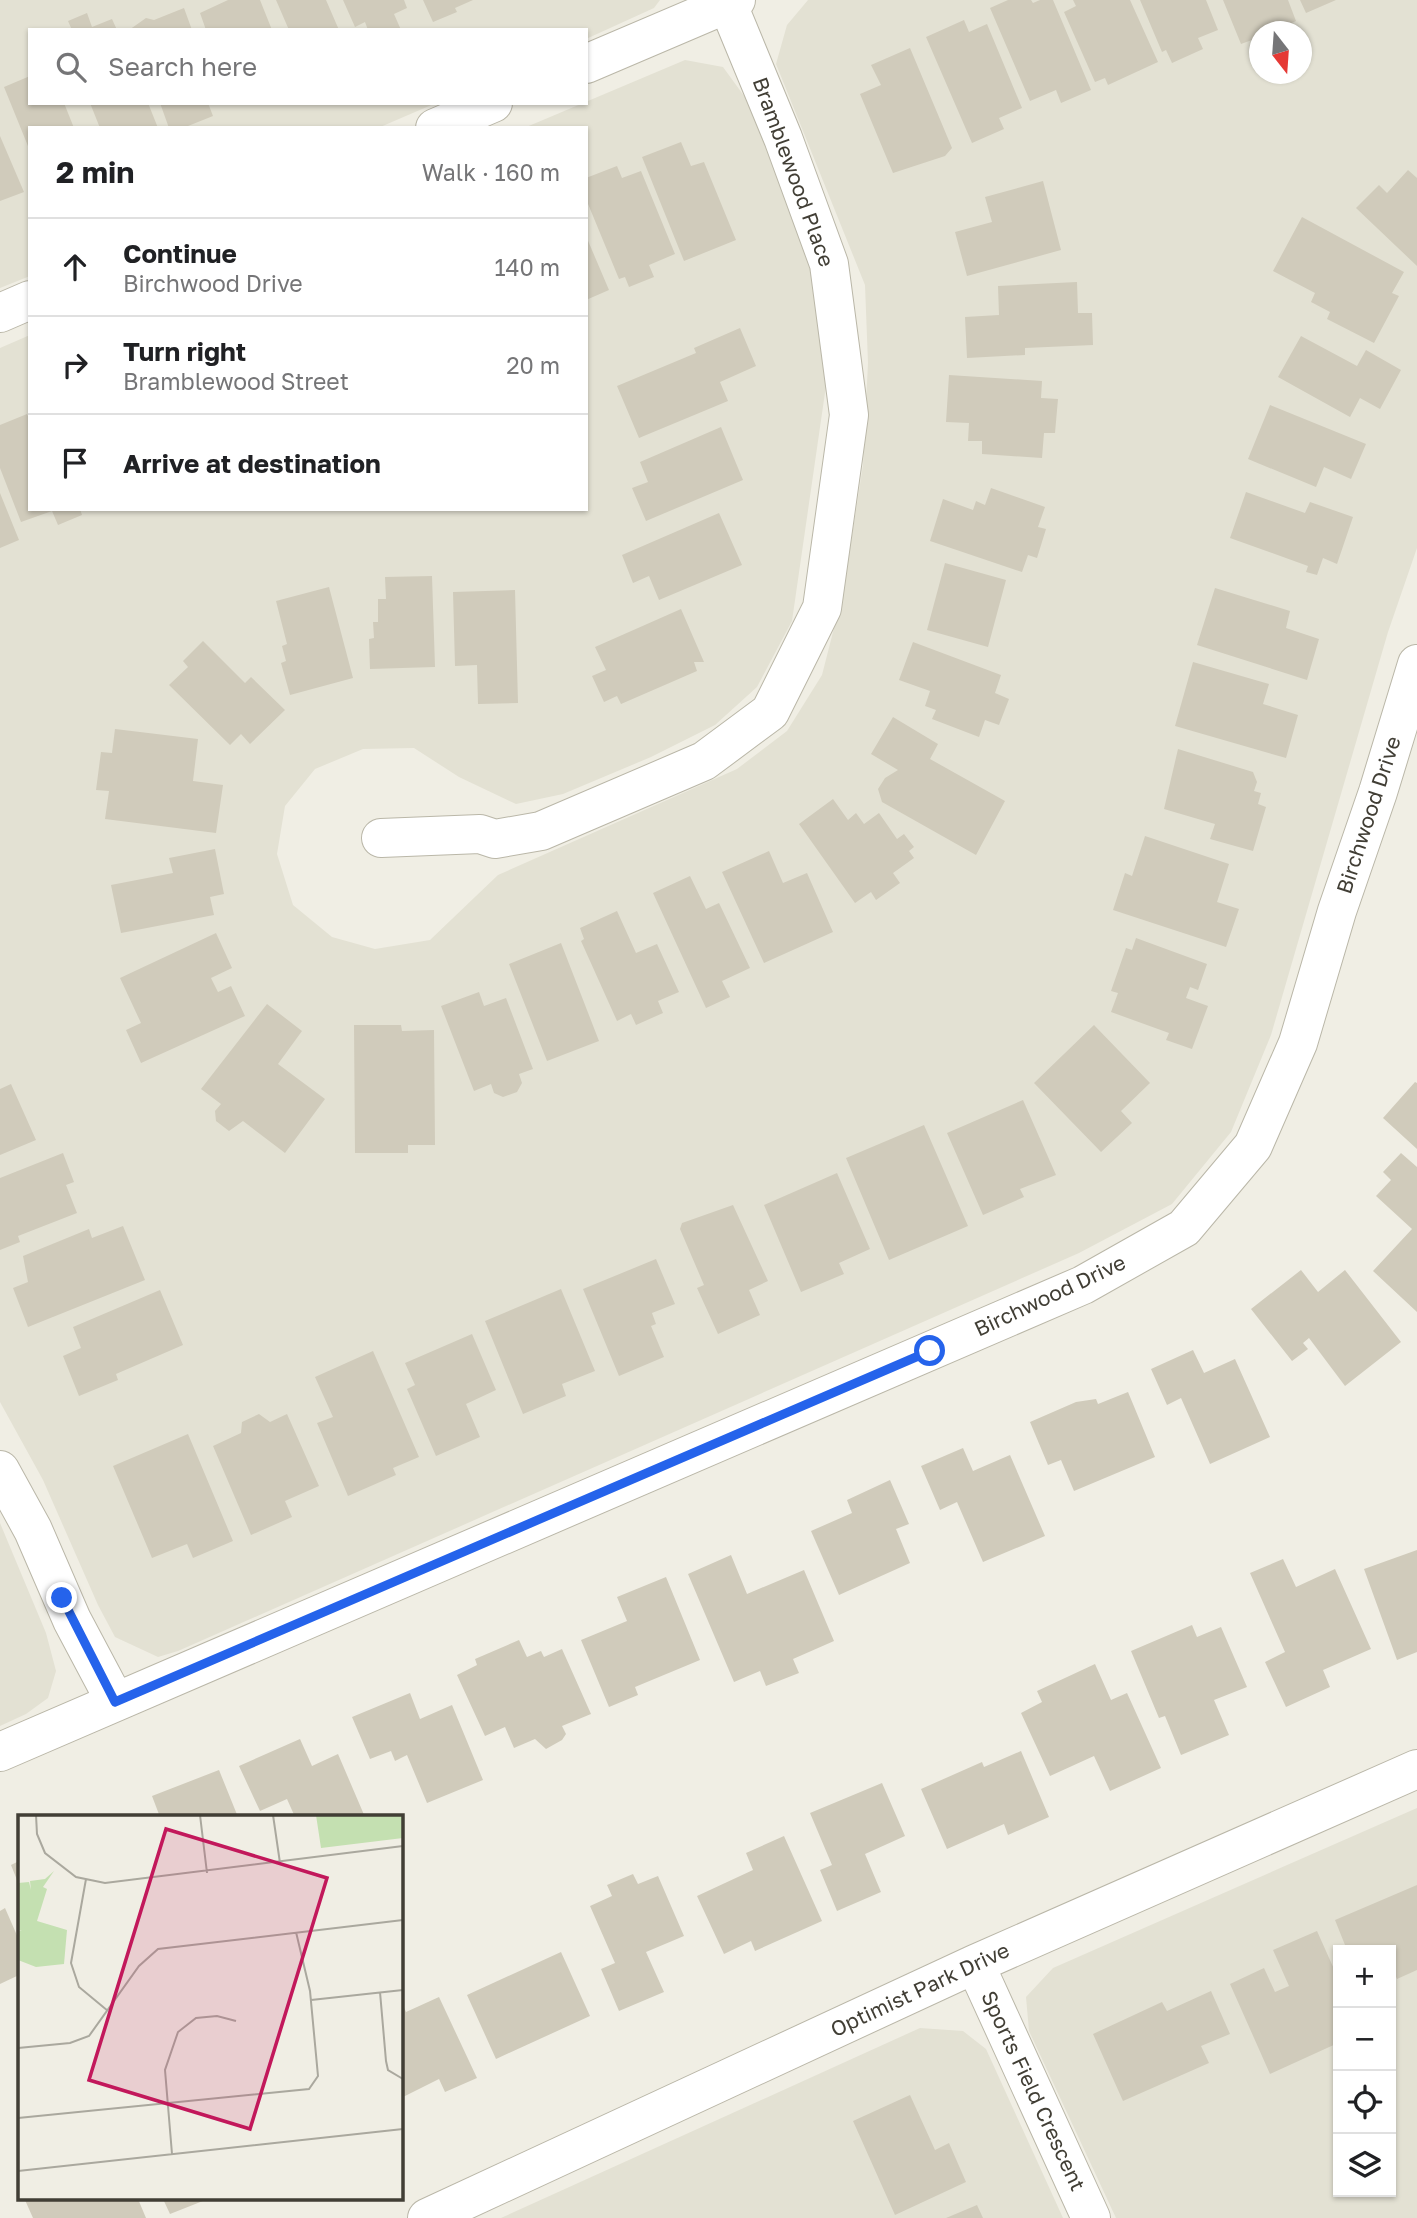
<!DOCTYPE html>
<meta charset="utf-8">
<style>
:root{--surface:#fff;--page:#f6f6f6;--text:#202124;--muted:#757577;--line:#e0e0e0}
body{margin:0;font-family:"Golos Text",sans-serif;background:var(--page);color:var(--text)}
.controls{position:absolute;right:21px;bottom:21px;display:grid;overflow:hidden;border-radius:0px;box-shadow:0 2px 5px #0004}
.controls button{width:63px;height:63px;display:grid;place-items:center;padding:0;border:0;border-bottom:2px solid var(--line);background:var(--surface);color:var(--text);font:35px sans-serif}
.compass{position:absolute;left:1249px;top:21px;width:63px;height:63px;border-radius:50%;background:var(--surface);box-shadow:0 2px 5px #0004;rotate:163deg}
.stop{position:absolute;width:21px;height:21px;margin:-16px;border:5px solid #2563eb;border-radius:50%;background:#fff}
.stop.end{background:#2563eb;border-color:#fff;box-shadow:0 2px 7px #0008}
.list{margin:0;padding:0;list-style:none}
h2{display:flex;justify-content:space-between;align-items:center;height:91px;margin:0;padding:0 28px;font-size:30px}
h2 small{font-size:23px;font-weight:400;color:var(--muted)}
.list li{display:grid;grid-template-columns:46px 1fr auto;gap:21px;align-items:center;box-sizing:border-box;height:98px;padding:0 28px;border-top:2px solid var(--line)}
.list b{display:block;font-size:26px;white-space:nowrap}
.list p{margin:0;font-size:23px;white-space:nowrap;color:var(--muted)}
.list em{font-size:23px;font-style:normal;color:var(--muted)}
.icon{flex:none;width:38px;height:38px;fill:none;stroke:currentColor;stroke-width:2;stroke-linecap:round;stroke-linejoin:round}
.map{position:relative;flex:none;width:1417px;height:2218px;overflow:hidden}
.search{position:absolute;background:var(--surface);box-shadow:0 2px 5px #0004;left:28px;top:28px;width:560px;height:77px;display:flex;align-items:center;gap:18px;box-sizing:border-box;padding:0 24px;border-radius:0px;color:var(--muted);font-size:26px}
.panel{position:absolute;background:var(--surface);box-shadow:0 2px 5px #0004;left:28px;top:126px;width:560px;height:385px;border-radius:0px}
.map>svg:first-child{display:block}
</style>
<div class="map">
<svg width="1417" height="2218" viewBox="0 0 1417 2218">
<rect width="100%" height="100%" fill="#f0eee4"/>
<!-- residential -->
<path fill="#e3e1d3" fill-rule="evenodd" d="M0,0h660l-6,8 -68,31v-9h-556v73h406l-58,25h-348v148l-30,12z
M808,0h609v548l-29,84 -117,403 -40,97 -59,72 -93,49 -901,398 -20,6 -43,-20 -17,-32 -55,-125 -43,-78v-1054l30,-13v174h556v-381h-62l161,-68 38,7 24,33 72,183 10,82 -37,256 -35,66 -42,38 -64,32 -88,37 -47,10 -57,-27 -45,-29 -51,1 -48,20 -30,37 -8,48 16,51 39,32 43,12 55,-9 68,-65 239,-106 50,-38 35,-56 21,-82 20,-128 5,-102 -3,-78 -89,-221 11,-39zM1260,32h42v42h-42z
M0,1523l46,110 10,38 -8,27 -22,16 -26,12z
M1417,1808v410h-301l-87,-187 -3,-34 27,-29zM1338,1950h53v242h-53z
M920,2028l43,3 23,18 77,169h-562z"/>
<!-- building -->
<path fill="#d0cbbb" d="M228,0h32l12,30h-66l-6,-17z
M276,0h50l13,30h-50z
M343,0h61l3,8 -13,6 7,16h-33l-3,-8 -10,5z
M423,0h50l-18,8 2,4 -24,10z
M1008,0h23l2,3 7,-3h13l38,90 -30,13 -5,-13 -26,11 -40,-93z
M1073,0h57l28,62 -50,23 -3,-7 -10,4 -31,-70 12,-6z
M1140,0h66l12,30 -20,8 5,11 -31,14 -6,-13 -4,2z
M1223,0h65l8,21 -24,11h-12v5l-19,7z
M1300,0h36l-30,13z
M184,8l8,22h-63l17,-12 8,2z
M87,13l5,14 20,-8 5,11h-45l-4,-9z
M964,20l5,12 18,-8 35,84 -23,10 5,11 -32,14 -46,-106z
M910,48l42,100 -7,8 -52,17 -33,-79 21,-9 -10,-20z
M30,76v27h34l10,25h-44v23l-26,-64z
M90,103h58l10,25h-58z
M160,103h48l5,13 -30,12h-14z
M0,136l24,56 -24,9z
M681,142l10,24 13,-4 32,78 -52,21 -42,-104z
M617,166l5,12 19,-7 34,83 -26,11 5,12 -25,10 -4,-10 -6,2 -33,-80v-21z
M1408,170l9,8v88l-61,-58 23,-23 8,8z
M1043,181l18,69 -94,26 -12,-44 37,-10 -7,-25z
M1302,217l102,55 -12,21 7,3 -25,47 -47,-24 3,-7 -19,-10 4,-9 -42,-22z
M586,236l23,54 -23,10z
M1077,282l1,31h14l1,32 -68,3v7l-58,3 -2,-41 34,-2 -1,-29z
M740,328l16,38 -36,16 8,19 -89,37 -22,-52 79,-33 -2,-5z
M1301,336l56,30 9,-16 35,20 -21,39 -20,-11 -10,19 -72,-40z
M949,375l93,6 -1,17 17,1 -3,34h-11l-2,25 -60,-4v-13h-14l1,-18 -23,-1z
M1270,405l96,39 -15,35 -27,-12 -8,20 -68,-28z
M27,414l3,7v88h50l2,6 -24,10 -6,-14 -31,11 -21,-54v-43z
M721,427l22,53 -97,41 -14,-33 16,-6 -8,-20z
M991,488l54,19 -7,20 8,2 -9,29 -9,-3 -6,17 -92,-31 13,-42 30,11 3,-9 9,4z
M1246,492l59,21 5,-11 43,15 -16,47 -14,-6 -6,17 -11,-3 2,-6 -78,-28z
M0,493l19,47 -19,8z
M719,513l23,52 -83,35 -10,-24 -16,7 -11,-28z
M945,563l61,17 -18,67 -61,-17z
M432,576l3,91 -65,2 -1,-30 5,-1 -1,-16h5v-23h8l-1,-22z
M329,587l24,91 -63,17 -9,-32 5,-2 -4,-15 5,-2 -11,-43z
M1215,588l75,23 -4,17 33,11 -12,41 -110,-35z
M515,590l3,113 -40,1 -1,-39 -22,1 -2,-74z
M681,609l23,53h-10l3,9 -76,33 -4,-8 -13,6 -12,-26 14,-6 -11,-23z
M203,641l42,42 6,-6 34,33 -35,34 -9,-10 -11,11 -61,-60 19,-18 -5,-6z
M913,642l88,33 -6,18 14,6 -10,26 -14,-5 -6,17 -47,-18 4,-9 -11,-4 5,-15 -31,-11z
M1193,662l76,22 -6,20 35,11 -12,43 -111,-32z
M893,717l45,27 -8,15 75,42 -29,54 -94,-53 -4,-13 7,-11 13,-8 -27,-16z
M115,729l83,10 -5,42 30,4 -7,48 -111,-14 4,-28 -13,-1 5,-38 11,1z
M1178,749l75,23 4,10 -3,9 7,2 -3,11 8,3 -13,44 -43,-12 5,-15 -51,-15z
M833,799l15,21 8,-7 8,11 15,-11 18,26 7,-5 10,13 -5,4 5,7 -21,15 7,10 -24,17 -5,-8 -16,11 -56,-79z
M1145,836l84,28 -12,38 22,7 -13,38 -113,-37 12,-37 7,3z
M215,849l9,45 -14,3 4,18 -93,18 -10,-48 62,-12 -4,-15z
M769,851l14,32 24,-10 26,59 -69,31 -42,-91z
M690,876l16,33 13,-6 31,65 -28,13 8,16 -24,11 -53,-115z
M617,911l19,42 21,-9 22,48 -21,9 5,12 -27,12 -5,-11 -14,7 -36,-80 3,-2 -4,-11z
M216,933l16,35 -21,10 7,14 13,-6 14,30 -104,47 -15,-33 15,-7 -21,-45z
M1136,938l71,26 -9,26 -8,-3 -4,11 22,8 -16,43 -26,-9 3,-7 -58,-21 7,-19 -7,-2 15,-43 6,2z
M561,943l38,98 -52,20 -38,-97z
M479,992l5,14 22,-8 27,71 -14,5 3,9 -5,9 -14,5 -9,-4 -3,-9 -17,7 -33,-85z
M267,1004l35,27 -24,33 47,35 -40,54 -42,-32 -14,10 -13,-10 -1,-10 6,-7 -20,-15z
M354,1025h47l1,6 32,-1 1,115h-27v8h-53z
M1094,1025l56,58 -29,28 11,12 -31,29 -67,-69z
M1415,1082l2,1v66l-34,-31z
M11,1084l25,56 -36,15v-66z
M1023,1100l33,75 -36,14 4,8 -41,18 -36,-82z
M924,1125l44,101 -79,34 -43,-102z
M63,1153l11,29 -8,3 11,28 -59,23 2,6 -20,8v-72z
M1401,1153l16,14v145l-44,-41 39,-42 -36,-33 15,-16 -8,-8z
M837,1173l33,76 -31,14 5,11 -43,18 -37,-87z
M733,1205l35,76 -19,9 11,25 -42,19 -21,-46 7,-3 -24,-56 2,-6z
M123,1226l22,54 -117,47 -15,-39 15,-6 -5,-26 66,-27 3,9z
M656,1259l19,45 -23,9 4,11 -5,2 13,31 -45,19 -36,-87z
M1301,1270l17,22 27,-22 56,72 -56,44 -36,-48 -6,5 5,6 -16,12 -41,-52z
M561,1289l34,82 -33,13 4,12 -43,18 -38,-93z
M160,1290l23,55 -67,29 2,6 -39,16 -16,-40 18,-8 -8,-21z
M472,1334l24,56 -30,14 14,33 -44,19 -29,-67 8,-4 -10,-22z
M1193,1350l11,23 31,-14 35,78 -60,27 -29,-66 -14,7 -16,-36z
M373,1351l46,106 -26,11 3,7 -48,21 -31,-73 16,-6 -18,-40z
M1128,1392l27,65 -81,34 -13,-31 -13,5 -18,-43 46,-20 20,-3 2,5z
M259,1414l11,8 17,-8 32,72 -34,15 7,16 -41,18 -38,-89 28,-13 1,-11z
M188,1434l45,107 -40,17 -6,-14 -35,14 -39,-92z
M963,1448l10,23 37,-16 35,81 -62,26 -26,-60 -17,8 -19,-44z
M890,1480l19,44 -13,5 14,34 -71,32 -28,-64 41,-18 -5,-13z
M1417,1550v102l-20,8 -33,-91z
M731,1555l16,39 57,-24 30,71 -41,18 6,14 -33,13 -6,-15 -26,11 -46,-108z
M1283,1559l13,28 39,-18 36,80 -48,21 7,17 -44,20 -21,-45 20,-10 -35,-79z
M666,1577l34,83 -65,27 3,8 -29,12 -28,-67 46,-19 -10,-24z
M1192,1625l5,12 24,-10 26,60 -33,13 15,35 -48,20 -16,-39 -6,2 -28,-67z
M519,1640l8,17 14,-6 3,6 18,-8 29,65 -29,12 4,8 -4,6 -16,9 -11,-10 -21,9 -9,-21 -20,9 -28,-61 20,-10 -2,-6z
M1095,1664l16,36 16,-7 34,75 -51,23 -16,-35 -44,20 -29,-63 21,-11 -5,-11z
M410,1693l10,26 32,-14 31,75 -56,23 -20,-48 -12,6 -4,-10 -21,8 -18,-42z
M300,1739l12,27 26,-12 27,63h-70l-8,-18 -27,12 -21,-45z
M1021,1751l28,66 -41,18 -4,-11 -57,25 -26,-60 61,-27 2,5z
M219,1770l19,47h-78l-8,-21z
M882,1783l23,53 -40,18 16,38 -44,19 -17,-41 12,-5 -22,-52z
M784,1836l38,85 -67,30 -4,-10 -27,13 -27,-58 56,-26 -7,-17z
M19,1861v24l-8,-20z
M633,1874l5,10 20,-8 26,60 -38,16 18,40 -45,19 -18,-42 14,-6 -25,-57 22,-10 -5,-11z
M1417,1885v85l-20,9 -6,-14v-15h-44l-12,-30z
M5,1908l14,32v35l-19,9v-73z
M1317,1931l21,47v65l-68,31 -40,-90 34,-16 11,24 14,-6 -16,-36z
M561,1952l29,64 -94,43 -29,-64z
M1211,1991l19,43 -29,12 8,17 -86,38 -30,-67 69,-32 5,9z
M439,1997l38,81 -32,14 -6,-13 -38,19v-97l5,11z
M910,2095l25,55 14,-7 17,39 -71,33 -42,-94z
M28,2199h110l8,19h-113l-8,-18z
M163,2199h45l-38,15z
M977,2205l6,13h-37z"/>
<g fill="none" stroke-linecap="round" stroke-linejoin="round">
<defs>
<path id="minor" d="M586,64l150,-64
M435,128l58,-25
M0,313l30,-13
M381,838l99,-4 15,5 46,-8 163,-70 66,-49 52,-104 27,-193 -20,-151 -46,-126 -57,-138
M0,1470l33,60 39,90 43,81
M0,1752l1083,-467 101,-57 69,-82 45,-103 39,-132 41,-119 39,-128
M975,1964l116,254
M427,2218l548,-254 442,-195"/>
</defs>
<!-- minor casing -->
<use href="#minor" stroke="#bab7a8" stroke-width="40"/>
<!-- minor -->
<use href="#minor" stroke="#fff" stroke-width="38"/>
</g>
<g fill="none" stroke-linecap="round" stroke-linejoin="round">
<!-- route -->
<path stroke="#2563eb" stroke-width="9" d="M62,1598l53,104 815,-351"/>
</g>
<g text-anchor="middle" stroke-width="7" stroke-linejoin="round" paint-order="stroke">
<!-- street labels -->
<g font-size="21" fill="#413e35" stroke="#fff">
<text transform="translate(793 172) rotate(70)" y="7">Bramblewood Place</text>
<text transform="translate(1369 815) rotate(-72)" y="7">Birchwood Drive</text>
<text transform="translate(1050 1296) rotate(-25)" y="7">Birchwood Drive</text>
<text transform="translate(920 1990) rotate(-25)" y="7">Optimist Park Drive</text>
<text transform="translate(1033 2091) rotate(65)" y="7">Sports Field Crescent</text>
</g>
</g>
<!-- overview -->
<g transform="translate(18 1815)">
<rect width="385" height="385" fill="#f0eee4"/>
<path d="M298,0h87v23l-82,10zM36,56l-11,16 4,2 -10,32 30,9 -3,34 -28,3 -18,-7v-29l4,-1h-4v-47l11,-1 2,8 -1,-9 15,-2z" fill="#c4e0b1"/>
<path fill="none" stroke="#aaa89e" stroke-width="2" d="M18,0l1,19 8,19 31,24 29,6 298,-37M182,0l7,58M255,0l7,48M68,64l-15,84 8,24 29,24M362,177l6,69 2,9 15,9M293,185l92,-10M0,233l52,-5 19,-7 50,-70 19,-17 245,-29M0,303l291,-29 9,-13 -8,-85 -14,-59M154,339l-7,-84 13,-38 18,-14 21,-2 19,5M0,356l385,-42"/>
<path fill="#c2185b" fill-opacity="0.15" stroke="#c2185b" stroke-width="3.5" d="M148,14l161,49 -77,251 -161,-49z"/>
<rect width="385" height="385" fill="none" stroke="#413e35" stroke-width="3.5"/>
</g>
</svg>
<div class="controls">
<button>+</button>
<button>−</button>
<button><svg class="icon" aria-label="locate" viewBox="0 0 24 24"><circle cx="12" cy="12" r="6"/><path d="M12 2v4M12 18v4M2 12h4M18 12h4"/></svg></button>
<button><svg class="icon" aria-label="layers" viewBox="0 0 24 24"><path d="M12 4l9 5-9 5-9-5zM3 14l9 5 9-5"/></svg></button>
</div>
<svg class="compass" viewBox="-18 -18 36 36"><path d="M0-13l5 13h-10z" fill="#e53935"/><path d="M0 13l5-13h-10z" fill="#757577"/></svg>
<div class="stop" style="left:930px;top:1351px"></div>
<div class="stop end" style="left:62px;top:1598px"></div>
<div class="search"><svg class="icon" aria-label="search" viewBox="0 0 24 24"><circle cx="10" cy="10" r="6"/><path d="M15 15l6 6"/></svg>Search here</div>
<section class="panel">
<h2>2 min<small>Walk · 160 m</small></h2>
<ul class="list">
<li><svg class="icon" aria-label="ahead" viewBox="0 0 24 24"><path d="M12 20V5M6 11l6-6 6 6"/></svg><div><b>Continue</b><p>Birchwood Drive</p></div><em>140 m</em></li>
<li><svg class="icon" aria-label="right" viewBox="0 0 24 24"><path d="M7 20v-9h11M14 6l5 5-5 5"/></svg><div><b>Turn right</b><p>Bramblewood Street</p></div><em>20 m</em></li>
<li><svg class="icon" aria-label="arrive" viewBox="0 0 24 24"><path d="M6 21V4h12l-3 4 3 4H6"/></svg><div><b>Arrive at destination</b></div></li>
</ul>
</section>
</div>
